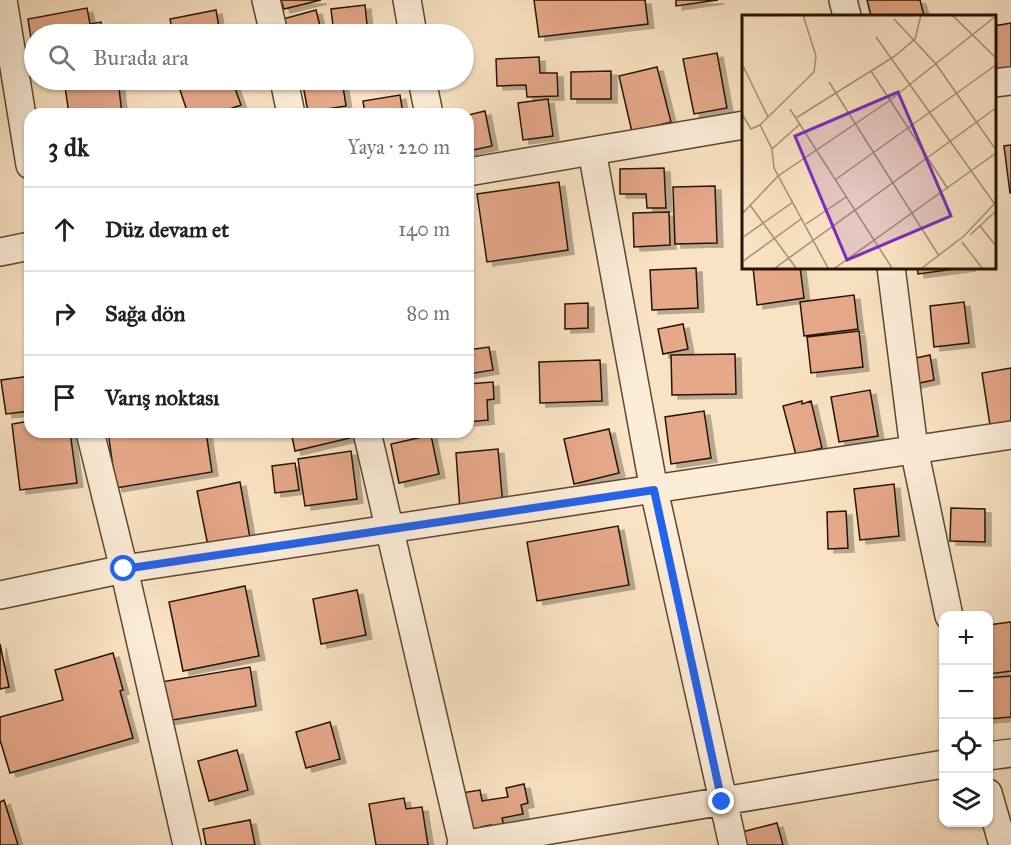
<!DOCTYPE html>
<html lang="tr">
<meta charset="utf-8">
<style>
:root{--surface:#fff;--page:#f6f6f6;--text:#222;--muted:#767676;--line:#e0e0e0}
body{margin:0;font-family:"IM FELL Great Primer",serif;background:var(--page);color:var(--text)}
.controls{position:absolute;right:18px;bottom:18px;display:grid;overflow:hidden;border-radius:12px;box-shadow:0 2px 4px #0004}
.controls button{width:54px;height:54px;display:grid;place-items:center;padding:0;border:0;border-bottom:2px solid var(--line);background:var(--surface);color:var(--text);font:30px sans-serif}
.stop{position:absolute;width:18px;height:18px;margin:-14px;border:4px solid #2563eb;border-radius:50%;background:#fff}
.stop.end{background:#2563eb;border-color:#fff;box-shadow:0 2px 6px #0008}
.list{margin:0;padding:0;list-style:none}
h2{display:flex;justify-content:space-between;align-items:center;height:78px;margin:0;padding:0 24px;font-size:26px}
h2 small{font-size:20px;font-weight:400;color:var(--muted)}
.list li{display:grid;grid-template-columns:39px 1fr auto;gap:18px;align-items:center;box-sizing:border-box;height:84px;padding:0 24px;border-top:2px solid var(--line)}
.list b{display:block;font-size:22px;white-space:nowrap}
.list em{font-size:20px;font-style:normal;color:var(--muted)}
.icon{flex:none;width:33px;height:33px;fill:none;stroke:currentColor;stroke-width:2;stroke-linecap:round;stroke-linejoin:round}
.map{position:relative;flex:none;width:1011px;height:845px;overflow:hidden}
.search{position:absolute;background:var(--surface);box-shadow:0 2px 4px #0004;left:24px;top:24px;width:450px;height:66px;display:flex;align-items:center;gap:15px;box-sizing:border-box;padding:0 21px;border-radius:33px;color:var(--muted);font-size:22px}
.panel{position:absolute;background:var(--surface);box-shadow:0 2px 4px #0004;left:24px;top:108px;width:450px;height:330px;border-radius:18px}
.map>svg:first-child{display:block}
</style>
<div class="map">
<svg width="1011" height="845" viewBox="0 0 1011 845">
<defs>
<filter id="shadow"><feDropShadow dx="6" dy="4" stdDeviation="0" flood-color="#0004"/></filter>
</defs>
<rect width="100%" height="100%" fill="#fae3c4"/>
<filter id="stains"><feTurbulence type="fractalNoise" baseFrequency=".00333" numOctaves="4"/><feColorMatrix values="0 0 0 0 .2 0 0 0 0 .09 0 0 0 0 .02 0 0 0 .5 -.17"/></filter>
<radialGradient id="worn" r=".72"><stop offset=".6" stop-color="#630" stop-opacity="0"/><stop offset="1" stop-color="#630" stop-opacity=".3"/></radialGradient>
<!-- building -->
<path fill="#e5a889" stroke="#261401" stroke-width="1.5" filter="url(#shadow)" d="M281,0h40l-37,9z
M534,0h111l3,24 -109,13z
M676,0h42l-42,6z
M867,0h53l4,16h-53z
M365,5l3,29h-34l-3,-25z
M87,8l3,16 11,-2 2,12h-69v24l-6,-39z
M216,10l3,17 -46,7 -3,-15z
M316,10l6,24h-35l-4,-15z
M1011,23v49l-17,3v-49z
M717,53l10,55 -33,6 -11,-55z
M539,57l1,16h17l1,23 -31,1 -1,-12 -29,1 -1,-27z
M657,67l14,55 -39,10 -13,-56z
M611,71v28h-40v-27z
M118,80l4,34h-53l-4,-27z
M190,80h42l9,25 -26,9h-27l-10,-30z
M302,80h40l4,26 -38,6z
M400,95l3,19h-38l-2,-13z
M548,99l5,37 -30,4 -5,-37z
M485,111l7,35 -24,5v-36z
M1011,145v48h-1l-6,-47z
M664,168l2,40h-19l-1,-14h-26v-25z
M559,182l9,68 -81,12 -10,-68z
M715,186l2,57 -42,1 -2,-57z
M669,212l1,33 -36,2 -1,-34z
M753,267h47l4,31 -47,7z
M917,267h53l-52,7z
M696,268l2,40 -46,2 -2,-40z
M854,295l4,34 -54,7 -4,-34z
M964,302l5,41 -35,4 -4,-41z
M588,303v25l-23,1v-25z
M683,324l5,25 -25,5 -5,-25z
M859,331l4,36 -52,6 -4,-36z
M489,347l4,23 -25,4v-24z
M735,354l1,40 -64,1 -1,-40z
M930,355l4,25 -19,4 -4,-25z
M600,360l2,41 -62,2 -1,-41z
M1011,368v54l-21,3 -8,-52z
M30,376v35l-24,3 -5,-34z
M493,382l1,17 -7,1 1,20 -20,2v-38z
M870,390l8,46 -39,6 -8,-45z
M802,401v3l9,-3 11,47 -26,7 -13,-49z
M704,411l7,47 -40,6 -6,-47z
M30,421v11h40l7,51 -57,7 -8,-66z
M609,429l10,44 -45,11 -10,-45z
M108,432h98l6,40 -96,16z
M291,432h58l1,6 -55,13z
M431,435l8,39 -40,9 -8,-39z
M498,449l5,57 -43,4 -4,-57z
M351,451l6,48 -52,7 -7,-47z
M295,463l4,27 -24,3 -3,-27z
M240,482l10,56 -42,8 -11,-55z
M894,484l5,52 -39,4 -6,-51z
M951,508l34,1v33l-35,-1z
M846,511l2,37 -20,1 -1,-37z
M618,526l11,59 -92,16 -10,-59z
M245,586l14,70 -76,15 -14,-69z
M357,590l9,45 -45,9 -8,-45z
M1011,622v49l-22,3 -1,-49z
M0,644l9,43 -9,2z
M113,653l10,37 -3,1 13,47 -123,35 -10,-33v-23l63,-17 -8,-30z
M250,667l6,39 -89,15 -6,-39z
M1011,676v41l-23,2v-41z
M330,722l10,37 -34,9 -10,-36z
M237,750l11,40 -39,11 -11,-40z
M524,784l4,19 -7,2 2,9 -21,4 3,12 -13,2 -1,-7 -10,2 2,7 -15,2 -7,-43 19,-3 2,11 26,-4 -2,-9z
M404,798l2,11 16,-2 6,38h-52l-7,-41z
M4,800l14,45h-18v-43z
M250,820l5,25h-49l-3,-16z
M777,823l6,22h-37l-4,-13z"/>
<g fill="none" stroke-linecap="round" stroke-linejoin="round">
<defs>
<path id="street" d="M3,0l27,165
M266,0l8,34
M407,0l6,34
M843,0l4,16
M284,80l7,34
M422,80l7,34
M994,83l17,-2
M592,151l62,339 79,355
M468,172l276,-47
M0,252l30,-6
M891,267l23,182 35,167
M90,432l34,137 63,276
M367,432l96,413
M0,595l124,-26 887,-134
M988,756l23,-3
M988,793l15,52
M461,845l483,-81"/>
</defs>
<!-- street casing -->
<use href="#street" stroke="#5b4832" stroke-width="30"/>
<!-- street -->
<use href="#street" stroke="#fcedd9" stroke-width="27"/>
</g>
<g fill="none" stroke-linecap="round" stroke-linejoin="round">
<!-- route -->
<path stroke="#2563eb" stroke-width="8" d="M124,569l530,-79 68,312"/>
</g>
<!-- overview -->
<g transform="translate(742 15)">
<rect width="254" height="254" fill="#fae3c4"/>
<path fill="none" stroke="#a59076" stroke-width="1.5" d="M61,0l13,41 -2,16 -54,53 12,24 2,19 54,100M210,0l44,43M152,4l42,45 60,86M134,22l118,166M0,49l26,53M129,56l77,118M87,67l110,174M48,94l102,159M0,99l9,15 9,-4M54,103l99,-62 20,-17 6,-24M30,134l28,-25M93,165l161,-115M8,190l46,63M0,199l36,-38 111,-75 107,-85M64,209l40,-27M238,211l16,20M228,220l26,-24M0,223l51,-36M220,227l20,26M0,247l59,-43M33,253l221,-160M93,253l161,-115M180,253l42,-32 32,-34"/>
<path fill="#7b2cbf" fill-opacity="0.15" stroke="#7b2cbf" stroke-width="3" d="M156,77l53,124 -104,44 -52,-124z"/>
<rect width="254" height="254" fill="none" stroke="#261401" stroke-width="3"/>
</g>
<rect width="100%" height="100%" filter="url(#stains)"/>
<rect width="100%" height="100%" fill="url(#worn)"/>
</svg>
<div class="controls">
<button>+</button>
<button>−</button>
<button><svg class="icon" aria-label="locate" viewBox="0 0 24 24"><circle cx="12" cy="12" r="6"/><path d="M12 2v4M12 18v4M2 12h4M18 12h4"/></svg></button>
<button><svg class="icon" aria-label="layers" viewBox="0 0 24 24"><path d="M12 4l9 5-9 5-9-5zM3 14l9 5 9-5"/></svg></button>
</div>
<div class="stop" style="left:124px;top:569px"></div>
<div class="stop end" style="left:722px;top:802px"></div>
<div class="search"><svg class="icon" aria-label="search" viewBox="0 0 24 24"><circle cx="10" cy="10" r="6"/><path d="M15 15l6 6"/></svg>Burada ara</div>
<section class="panel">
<h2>3 dk<small>Yaya · 220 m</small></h2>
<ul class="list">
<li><svg class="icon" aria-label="ahead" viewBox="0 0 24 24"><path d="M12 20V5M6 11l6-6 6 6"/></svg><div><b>Düz devam et</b></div><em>140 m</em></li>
<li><svg class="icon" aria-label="right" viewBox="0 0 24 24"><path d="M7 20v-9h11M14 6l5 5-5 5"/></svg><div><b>Sağa dön</b></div><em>80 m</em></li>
<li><svg class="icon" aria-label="arrive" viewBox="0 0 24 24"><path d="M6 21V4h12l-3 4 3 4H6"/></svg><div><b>Varış noktası</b></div></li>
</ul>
</section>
</div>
